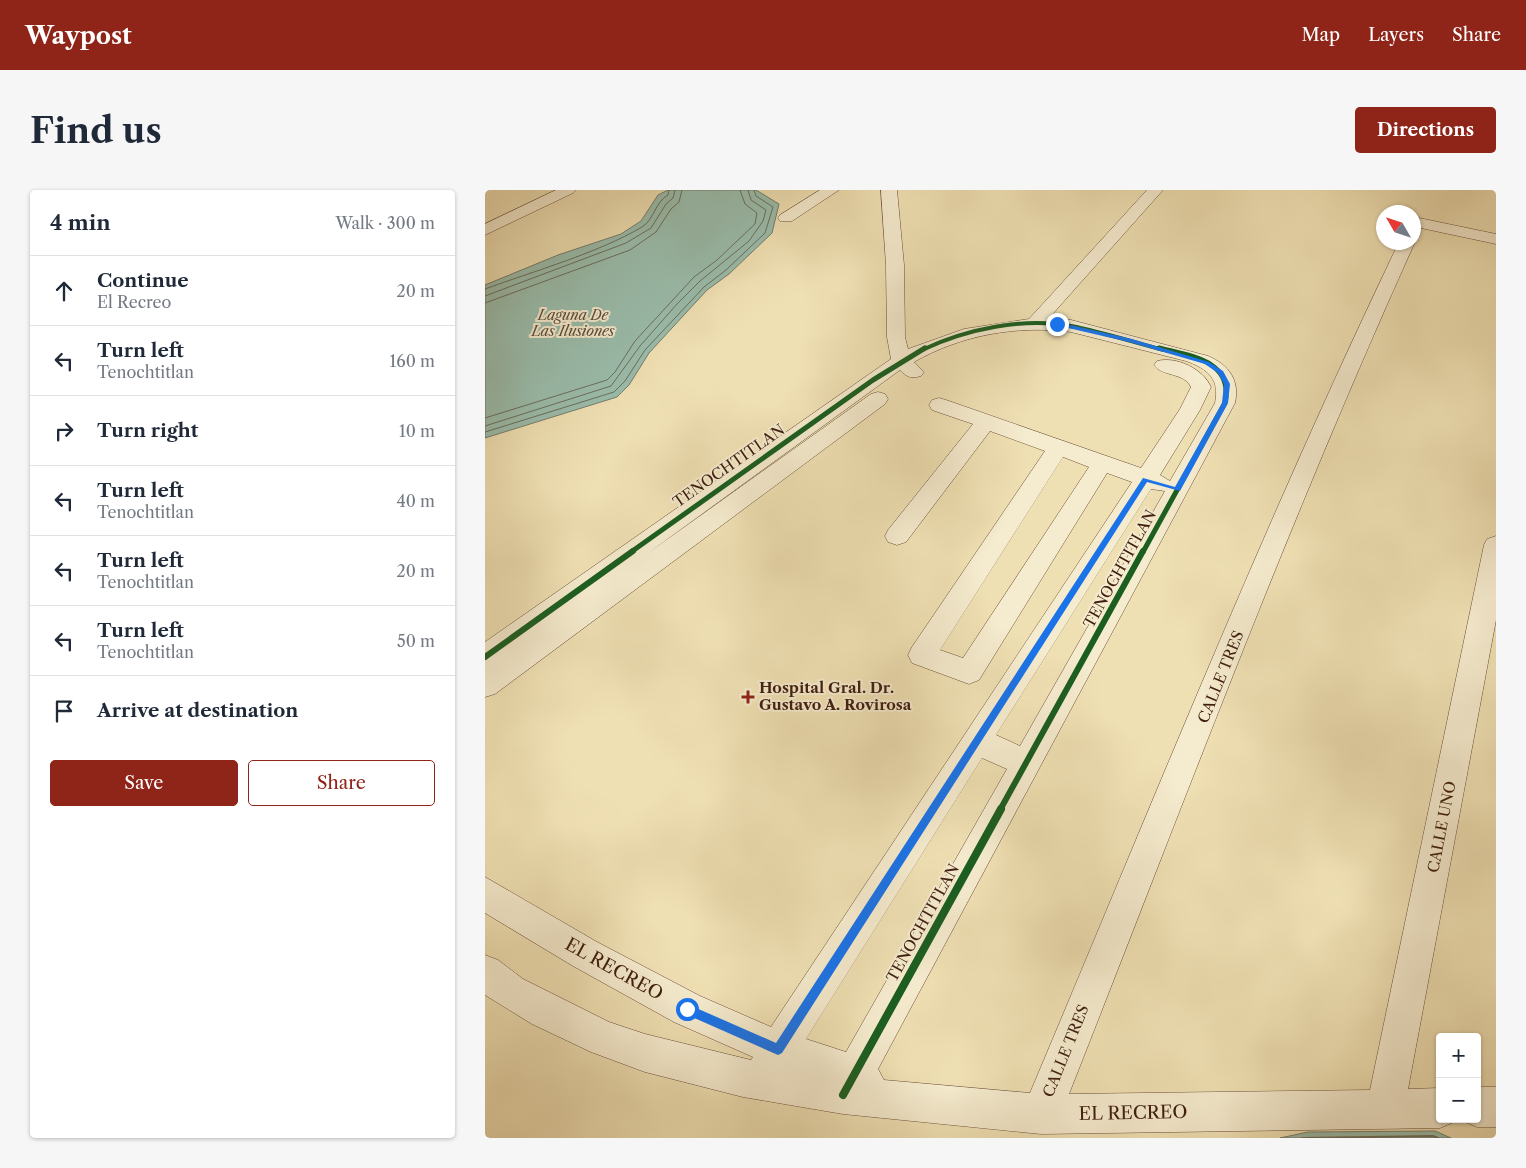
<!DOCTYPE html>
<meta charset="utf-8">
<style>
:root{--surface:#fff;--page:#f6f6f7;--text:#1f2937;--muted:#747a83;--line:#e0e1e3;--accent:#8f2418}
body{margin:0;font-family:"Libre Caslon Text",serif;background:var(--page);color:var(--text)}
.controls{position:absolute;right:15px;bottom:15px;display:grid;overflow:hidden;border-radius:5px;box-shadow:0 1px 4px #0004}
.controls button{width:45px;height:45px;display:grid;place-items:center;padding:0;border:0;border-bottom:1px solid var(--line);background:var(--surface);color:var(--text);font:25px sans-serif}
.compass{position:absolute;left:891px;top:15px;width:45px;height:45px;border-radius:50%;background:var(--surface);box-shadow:0 1px 4px #0004;rotate:309deg}
.stop{position:absolute;width:15px;height:15px;margin:-11px;border:4px solid #1a73e8;border-radius:50%;background:#fff}
.stop.end{background:#1a73e8;border-color:#fff;box-shadow:0 1px 5px #0008}
.list{margin:0;padding:0;list-style:none}
h2{display:flex;justify-content:space-between;align-items:center;height:65px;margin:0;padding:0 20px;font-size:21px}
h2 small{font-size:16px;font-weight:400;color:var(--muted)}
.list li{display:grid;grid-template-columns:32px 1fr auto;gap:15px;align-items:center;box-sizing:border-box;height:70px;padding:0 20px;border-top:1px solid var(--line)}
.list b{display:block;font-size:19px;white-space:nowrap}
.list p{margin:0;font-size:16px;white-space:nowrap;color:var(--muted)}
.list em{font-size:16px;font-style:normal;color:var(--muted)}
.actions{display:flex;gap:10px;padding:15px 20px}
.actions a{flex:1;padding:11px 0;border:1px solid var(--accent);border-radius:5px;text-align:center;font-size:18px;color:var(--accent)}
.actions .main{background:var(--accent);color:#fff}
.icon{flex:none;width:28px;height:28px;fill:none;stroke:currentColor;stroke-width:2;stroke-linecap:round;stroke-linejoin:round}
.map{position:relative;flex:none;width:1011px;height:948px;overflow:hidden;border-radius:5px}
header{display:flex;align-items:center;gap:30px;box-sizing:border-box;height:70px;padding:0 25px;background:var(--accent);color:#fff}
header strong{font-size:24px}
nav{display:flex;gap:28px;margin-inline-start:auto;font-size:18px}
.intro{display:flex;align-items:center;justify-content:space-between;box-sizing:border-box;height:120px;padding:0 30px}
h1{margin:0;font-size:35px}
.button{padding:12px 22px;border-radius:5px;background:var(--accent);color:#fff;font-size:18px;font-weight:700}
main{display:flex;gap:30px;padding:0 30px}
aside{flex:1;background:var(--surface);border-radius:5px;box-shadow:0 1px 4px #0004}
.map>svg:first-child{display:block}
</style>
<header>
<strong>Waypost</strong>
<nav><a>Map</a><a>Layers</a><a>Share</a></nav>
</header>
<div class="intro"><h1>Find us</h1><a class="button">Directions</a></div>
<main>
<aside>
<h2>4 min<small>Walk · 300 m</small></h2>
<ul class="list">
<li><svg class="icon" aria-label="ahead" viewBox="0 0 24 24"><path d="M12 20V5M6 11l6-6 6 6"/></svg><div><b>Continue</b><p>El Recreo</p></div><em>20 m</em></li>
<li><svg class="icon" aria-label="left" viewBox="0 0 24 24"><path d="M17 20v-9H6M10 6l-5 5 5 5"/></svg><div><b>Turn left</b><p>Tenochtitlan</p></div><em>160 m</em></li>
<li><svg class="icon" aria-label="right" viewBox="0 0 24 24"><path d="M7 20v-9h11M14 6l5 5-5 5"/></svg><div><b>Turn right</b></div><em>10 m</em></li>
<li><svg class="icon" aria-label="left" viewBox="0 0 24 24"><path d="M17 20v-9H6M10 6l-5 5 5 5"/></svg><div><b>Turn left</b><p>Tenochtitlan</p></div><em>40 m</em></li>
<li><svg class="icon" aria-label="left" viewBox="0 0 24 24"><path d="M17 20v-9H6M10 6l-5 5 5 5"/></svg><div><b>Turn left</b><p>Tenochtitlan</p></div><em>20 m</em></li>
<li><svg class="icon" aria-label="left" viewBox="0 0 24 24"><path d="M17 20v-9H6M10 6l-5 5 5 5"/></svg><div><b>Turn left</b><p>Tenochtitlan</p></div><em>50 m</em></li>
<li><svg class="icon" aria-label="arrive" viewBox="0 0 24 24"><path d="M6 21V4h12l-3 4 3 4H6"/></svg><div><b>Arrive at destination</b></div></li>
</ul>
<div class="actions"><a class="main">Save</a><a>Share</a></div>
</aside>
<div class="map">
<svg width="1011" height="948" viewBox="0 0 1011 948">
<rect width="100%" height="100%" fill="#efe0b3"/>
<filter id="stains"><feTurbulence type="fractalNoise" baseFrequency=".004" numOctaves="4"/><feColorMatrix values="0 0 0 0 .2 0 0 0 0 .09 0 0 0 0 .02 0 0 0 .5 -.17"/></filter>
<radialGradient id="worn" r=".72"><stop offset=".6" stop-color="#630" stop-opacity="0"/><stop offset="1" stop-color="#630" stop-opacity=".3"/></radialGradient>
<!-- water -->
<path fill="#9abdac" stroke="#767d6d" d="M183,0h88l23,14 -7,29 -43,41 -22,16 -58,63 -20,32 -12,12 -132,41v-153l73,-30 63,-21 20,-13 17,-26z
M950,941l16,7h-171l28,-6z"/>
<g fill="none" stroke-linecap="round" stroke-linejoin="round">
<!-- shore-far1 -->
<path stroke="#6c6e5e" stroke-width="1" d="M0,99c49,-18 113,-36 157,-62 12,-7 13,-25 26,-32l1,-5
M0,106l141,-53 25,-15 15,-24 7,-6 2,-8
M0,113l145,-53 26,-18 15,-23 8,-7 3,-12
M0,228l122,-38 8,-8 20,-31 59,-64 23,-17 38,-36 2,-11 -12,-9 -5,-14
M0,236l126,-40 29,-40 37,-42 23,-23 49,-40 14,-20 3,-11 -15,-10 -3,-10
M0,242l129,-40 11,-11 20,-31 59,-63 22,-17 39,-37 8,-26 -17,-11 -2,-6"/>
<!-- shore -->
<path stroke="#6c6e5e" stroke-width="2" d="M818,948l130,-2 5,2"/>
<defs>
<path id="minor" d="M71,0h20l-3,3 -88,42v-11z
M335,0h19l-47,31h-12l-2,-3 2,-3z
M396,0h16l7,75 1,72 3,12 56,-20 65,-10 118,-129h16l-114,128 22,2 137,36c21,9 32,24 27,47l-357,666 6,11 146,13c120,-284 235,-572 369,-851h14v-3l2,3c-126,278 -234,568 -346,852l301,-4 114,-545 3,-6 9,-3v84l-88,469 32,-1v31h15l-1,3 -14,6 -399,6 -198,-20 -100,-17 -98,-25 -54,-20 -59,-28 -47,-29v-40l13,5 25,19 86,43 36,12 106,26 2,-3 -79,-35 -101,-56 -88,-53v-36l112,65 103,54 71,31 361,-545 -25,-9 -128,207 -10,4 -57,-21 -4,-8 4,-8 133,-196 -55,-20 -84,111 -9,3 -9,-3 -3,-6 3,-6 85,-106 -41,-14 -3,-5 3,-5 7,-2 7,2 195,68 39,-59 11,-22c-7,-15 -29,-10 -37,-22l3,-4c20,-5 46,8 54,26l-11,23 -40,65 10,6 45,-78c5,-24 -7,-34 -29,-42l-115,-29c-54,-7 -110,3 -157,30l10,10 -3,4c-10,3 -14,1 -21,-6l-256,186 227,-162 7,-2 7,2 3,5 -3,5 -390,290 -10,3v-28l2,-1 -2,1v-27l406,-283 -4,-22 -1,-72zM578,267l26,10 -126,191 -23,-8zM666,299l14,2 -145,255 -24,-11zM497,568l25,11 -161,283 -40,-13z
M934,28l77,16v10l-75,-16 -8,5v-13z
M992,897h19v40h-19l-14,-6 14,-2z"/>
</defs>
<!-- minor casing -->
<use href="#minor" stroke="#6b4e38" stroke-width="1"/>
<!-- minor -->
<use href="#minor" fill="#f5ebce" fill-rule="evenodd"/>
<defs>
<path id="cycleway-far3" d="M437,160c44,-21 102,-33 149,-24 31,6 62,16 93,24"/>
<path id="cycleway-far2" d="M146,362l242,-172 52,-32
M658,362l82,-149c9,-43 -35,-47 -66,-55"/>
<path id="cycleway-far1" d="M0,467l148,-106
M515,620l143,-259"/>
<path id="cycleway" d="M358,905l158,-286"/>
</defs>
<!-- cycleway-far3 casing -->
<use href="#cycleway-far3" stroke="#f5ebce" stroke-width="5.5"/>
<!-- cycleway-far2 casing -->
<use href="#cycleway-far2" stroke="#f5ebce" stroke-width="8"/>
<!-- cycleway-far1 casing -->
<use href="#cycleway-far1" stroke="#f5ebce" stroke-width="9"/>
<!-- cycleway casing -->
<use href="#cycleway" stroke="#f5ebce" stroke-width="11"/>
<!-- cycleway-far3 -->
<use href="#cycleway-far3" stroke="#1b5e20" stroke-width="4"/>
<!-- cycleway-far2 -->
<use href="#cycleway-far2" stroke="#1b5e20" stroke-width="5"/>
<!-- cycleway-far1 -->
<use href="#cycleway-far1" stroke="#1b5e20" stroke-width="6"/>
<!-- cycleway -->
<use href="#cycleway" stroke="#1b5e20" stroke-width="8"/>
</g>
<!-- route -->
<path fill="#1a73e8" d="M572,132l75,17 77,23 14,9 7,13 -2,19 -48,88 -33,-9 -365,571 -4,2 -95,-42 -1,-4 5,-5 89,39 367,-565 32,9 47,-84 2,-19 -6,-11 -13,-9 -76,-22 -74,-17z"/>
<!-- markers -->
<path fill="#8f2418" stroke="#f5ebce" stroke-width="2" d="M260.5 499.5h5v5h5v5h-5v5h-5v-5h-5v-5h5z"/>
<g text-anchor="middle" stroke-width="4" stroke-linejoin="round" paint-order="stroke">
<!-- far-water labels -->
<g font-size="14" font-style="italic" fill="#5a4e3e" stroke="#f5ebce">
<text x="88" y="130">Laguna De<tspan x="88" dy="16">Las Ilusiones</tspan></text>
</g>
<!-- street labels -->
<g font-size="15" fill="#3f1e0f" stroke="#f5ebce">
<text transform="translate(244 276) rotate(-35)" y="5">TENOCHTITLAN</text>
<text transform="translate(635 379) rotate(-61)" y="5">TENOCHTITLAN</text>
<text transform="translate(736 487) rotate(-68)" y="5">CALLE TRES</text>
<text transform="translate(957 637) rotate(-79)" y="5">CALLE UNO</text>
<text transform="translate(438 733) rotate(-61)" y="5">TENOCHTITLAN</text>
<text transform="translate(581 861) rotate(-68)" y="5">CALLE TRES</text>
</g>
<!-- poi labels -->
<g font-size="15" font-weight="bold" fill="#3f1e0f" stroke="#f5ebce" text-anchor="start">
<text x="274" y="503">Hospital Gral. Dr.<tspan x="274" dy="17">Gustavo A. Rovirosa</tspan></text>
</g>
<!-- near-street labels -->
<g font-size="18" fill="#3f1e0f" stroke="#f5ebce">
<text transform="translate(129 779) rotate(29)" y="6">EL RECREO</text>
<text transform="translate(648 923) rotate(-1)" y="6">EL RECREO</text>
</g>
</g>
<rect width="100%" height="100%" filter="url(#stains)"/>
<rect width="100%" height="100%" fill="url(#worn)"/>
</svg>
<div class="controls">
<button>+</button>
<button>−</button>
</div>
<svg class="compass" viewBox="-18 -18 36 36"><path d="M0-13l5 13h-10z" fill="#e53935"/><path d="M0 13l5-13h-10z" fill="#747a83"/></svg>
<div class="stop" style="left:202px;top:819px"></div>
<div class="stop end" style="left:572px;top:134px"></div>
</div>
</main>
